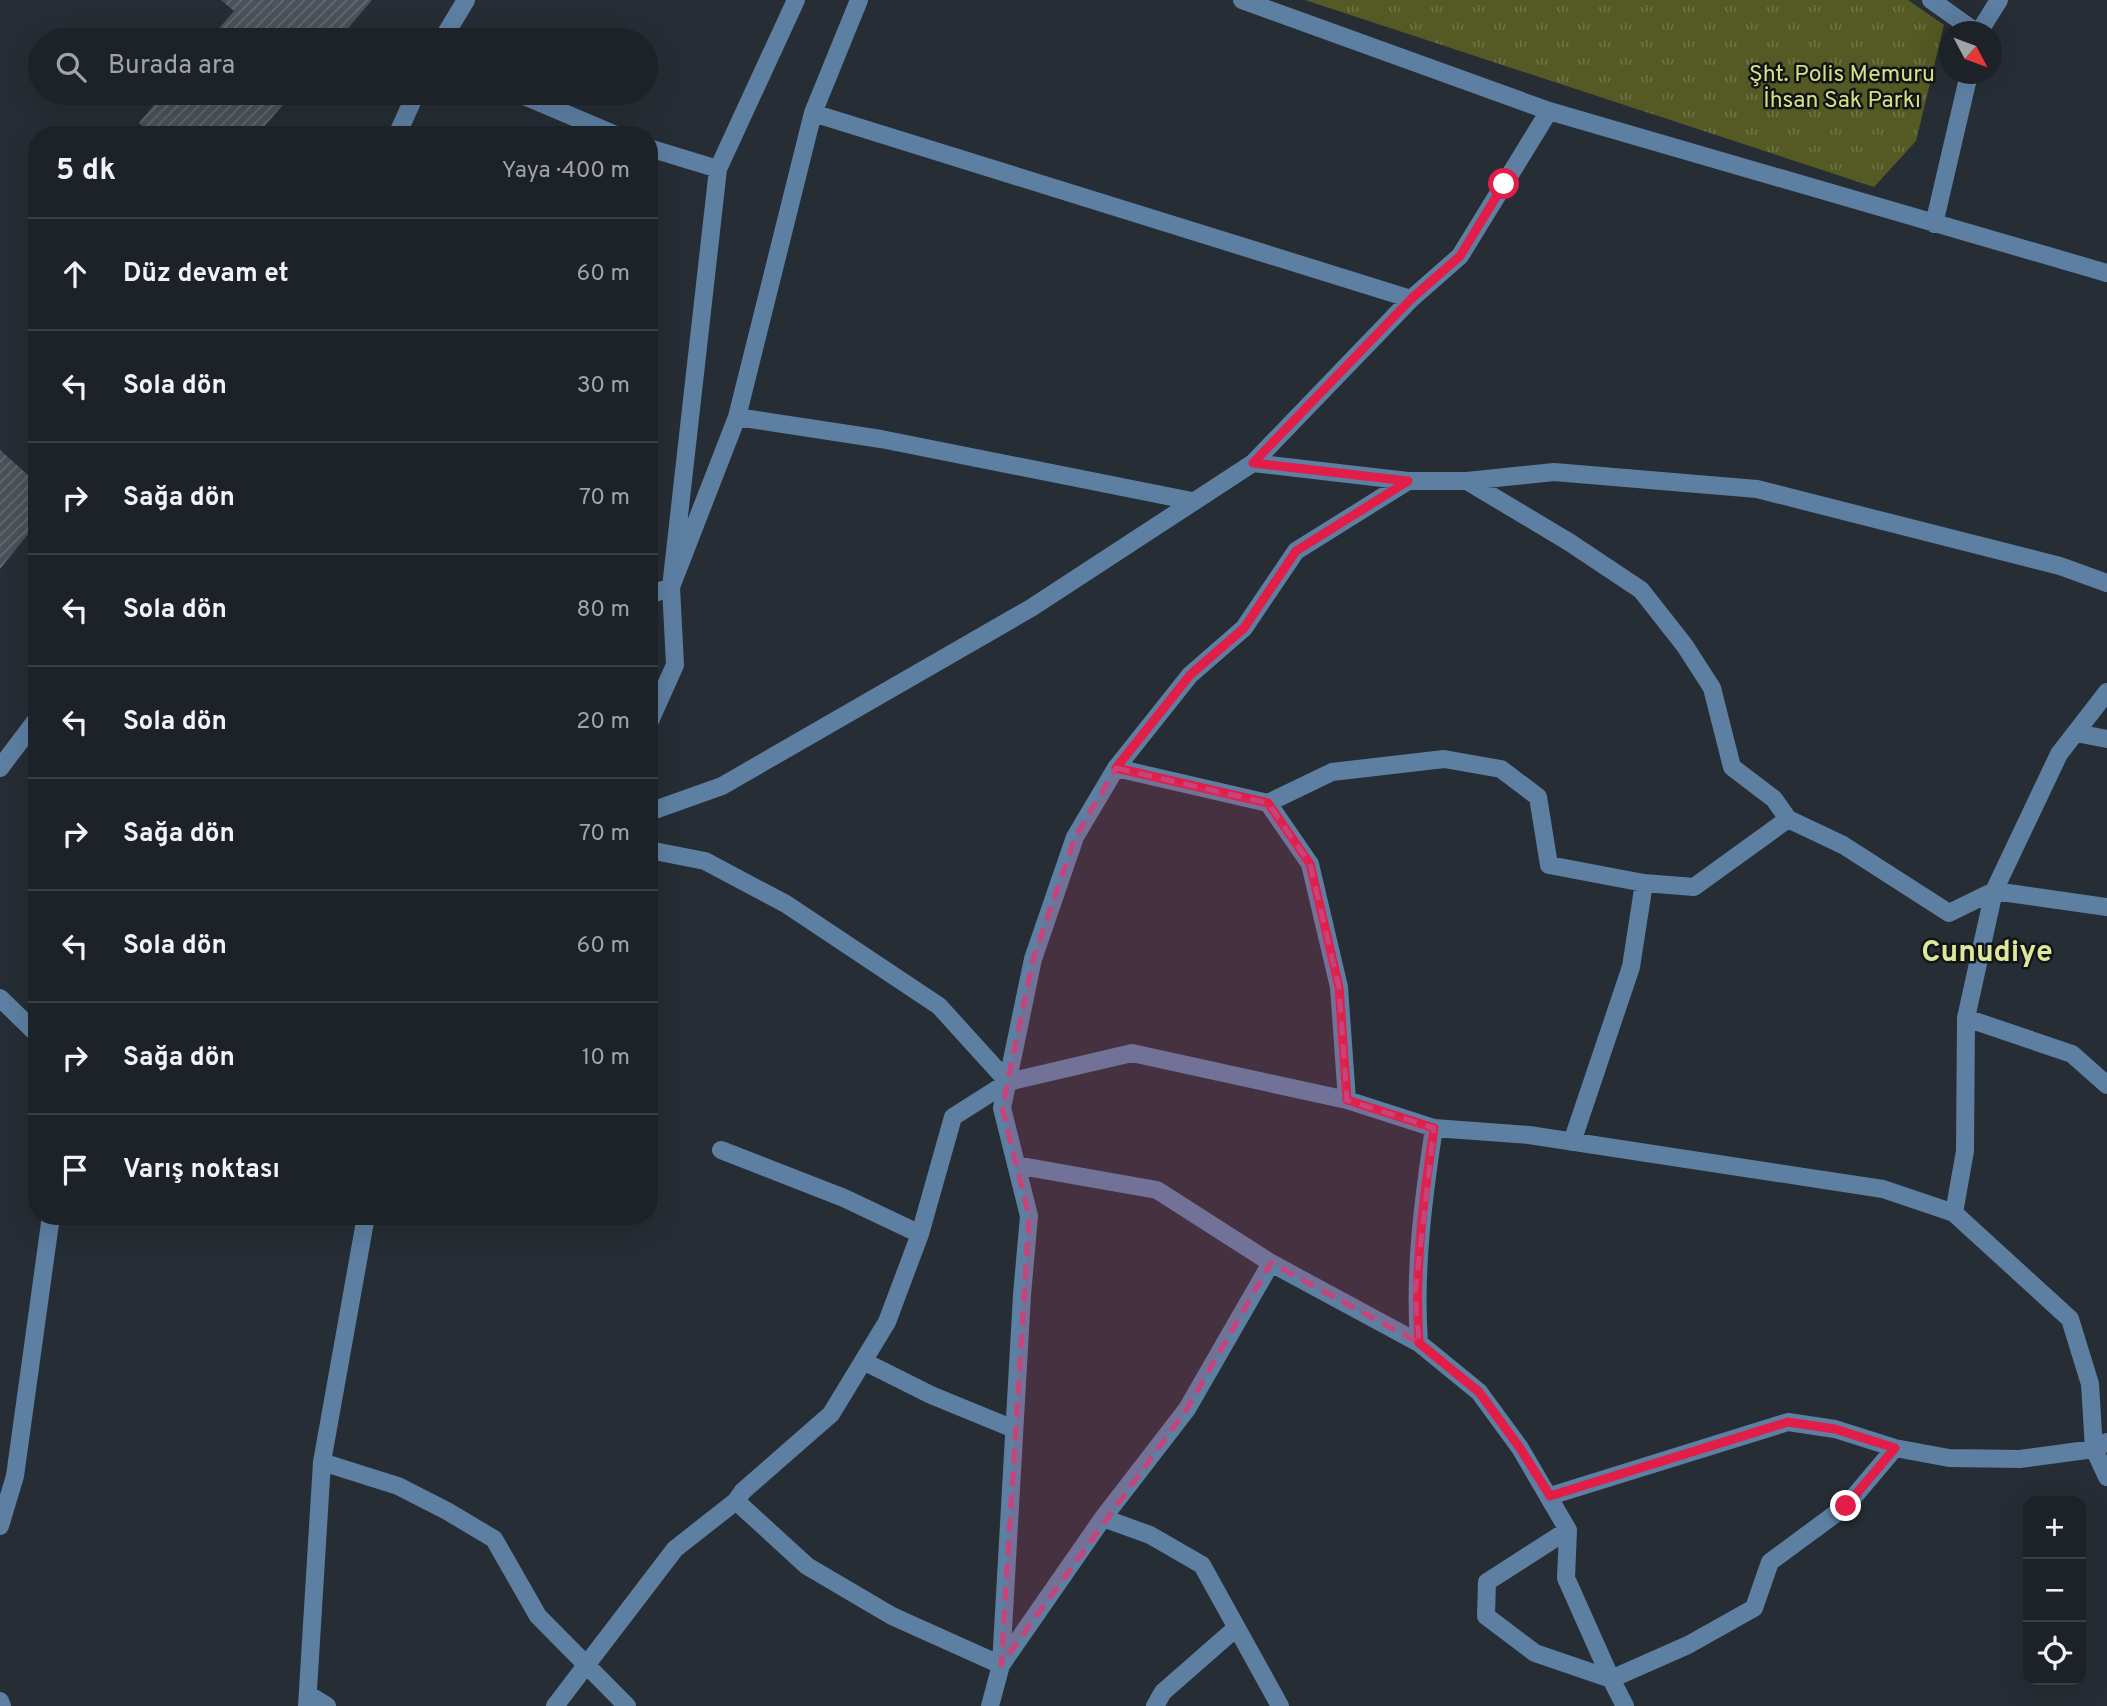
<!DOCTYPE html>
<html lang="tr">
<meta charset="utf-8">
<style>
:root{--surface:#1c2227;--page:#252a2f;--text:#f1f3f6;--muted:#a0a4a7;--line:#3a3f44}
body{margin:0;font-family:Overpass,sans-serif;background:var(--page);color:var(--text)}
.controls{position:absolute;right:21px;bottom:21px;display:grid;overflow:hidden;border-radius:14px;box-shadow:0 7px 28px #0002}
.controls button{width:63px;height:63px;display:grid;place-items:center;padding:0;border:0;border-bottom:2px solid var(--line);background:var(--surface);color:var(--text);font:35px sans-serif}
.compass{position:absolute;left:1939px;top:21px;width:63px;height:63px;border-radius:50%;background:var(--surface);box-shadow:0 7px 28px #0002;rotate:131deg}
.stop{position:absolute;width:21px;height:21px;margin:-16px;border:5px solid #e11d48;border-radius:50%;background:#fff}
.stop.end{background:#e11d48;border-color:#fff;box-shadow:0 2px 7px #0008}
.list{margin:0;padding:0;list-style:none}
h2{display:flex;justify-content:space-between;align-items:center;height:91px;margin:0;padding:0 28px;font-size:30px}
h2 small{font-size:23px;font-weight:400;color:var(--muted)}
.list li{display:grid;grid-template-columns:46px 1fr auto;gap:21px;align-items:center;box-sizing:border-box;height:112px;padding:0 28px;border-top:2px solid var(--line)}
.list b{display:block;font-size:26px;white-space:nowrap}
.list em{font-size:23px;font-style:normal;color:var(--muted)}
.icon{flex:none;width:38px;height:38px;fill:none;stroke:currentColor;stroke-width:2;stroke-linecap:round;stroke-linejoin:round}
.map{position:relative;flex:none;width:2107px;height:1706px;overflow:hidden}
.search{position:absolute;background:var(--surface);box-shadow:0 7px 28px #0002;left:28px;top:28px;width:630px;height:77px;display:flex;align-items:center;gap:18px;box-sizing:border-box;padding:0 24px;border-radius:38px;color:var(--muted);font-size:26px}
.panel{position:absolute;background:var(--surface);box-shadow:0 7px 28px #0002;left:28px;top:126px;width:630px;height:1099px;border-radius:28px}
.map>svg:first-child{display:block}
</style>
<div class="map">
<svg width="2107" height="1706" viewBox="0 0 2107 1706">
<defs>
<pattern id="park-tufts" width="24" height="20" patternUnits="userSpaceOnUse" patternTransform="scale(1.75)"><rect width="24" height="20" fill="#555a24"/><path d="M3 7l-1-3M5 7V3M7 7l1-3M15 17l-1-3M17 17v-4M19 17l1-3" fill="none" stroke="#6d7244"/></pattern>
<pattern id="building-hatch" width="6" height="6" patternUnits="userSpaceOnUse" patternTransform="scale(1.75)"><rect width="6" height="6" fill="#4a5158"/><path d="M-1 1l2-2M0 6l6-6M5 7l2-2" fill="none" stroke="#646a70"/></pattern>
</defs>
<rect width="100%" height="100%" fill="#262d34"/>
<!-- park -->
<path fill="url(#park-tufts)" d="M1305,0h603l36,25 -28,116 -42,46z"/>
<!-- building -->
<path fill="url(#building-hatch)" d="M221,0h151l-34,40h-129l25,-29z
M164,93h129l-36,42h-104l-14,-12z
M0,450l37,33v40l-37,46z"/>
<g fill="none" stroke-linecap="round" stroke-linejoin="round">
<!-- minor -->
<path stroke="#5d7fa2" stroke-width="18" d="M1242,0l307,111
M1931,0l45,32
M1979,32l20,-32
M442,40l24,-40
M517,93l99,42
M813,113l598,186
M397,135l19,-42
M649,148l69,21 78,-169
M1934,224l35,-150
M737,417l144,22 311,62
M1253,463l155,18h59l87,-9 203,17 303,77 47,17
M1467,481l102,61 72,48 44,56 27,42 20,79 42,32 14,20 55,26 106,68 45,-22 113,16
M649,595l22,-8 47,-418
M649,723l26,-58 -4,-78 66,-170 76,-304 46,-113
M2076,733l31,6
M0,768l37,-49
M1116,768l152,35 42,61 29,123 8,113
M1268,803l64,-31 112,-13 57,10 37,28 11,68 95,18 50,4 94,-68
M649,812l73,-26 309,-178 222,-145 158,-164 49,-43 89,-145 558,162
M0,998l37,36
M1966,1018l106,36 35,31
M1008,1082l124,-29 215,47 87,28 95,7 354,54 71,24 116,106 20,65 4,65 13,28
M1572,1142l59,-175 13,-84
M721,1150l123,48 76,36
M1016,1165l141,25 114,73 148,80 60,49 41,56 48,82 -81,52 -1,34 49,37 76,26 14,27
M1954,1213l11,-62 1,-133 28,-127 65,-137 48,-62
M1419,1343c-5,-73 4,-143 15,-215
M863,1361l68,34 83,34
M322,1462l76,24 49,25 47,28 44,77 89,90
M1550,1496l238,-74 47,7 60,19 54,10 71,1 74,-10 13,-7
M736,1501l71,65 85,50 109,49 102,-147 84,-109 84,-146
M1103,1518l47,17 52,30 78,141
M0,1526l15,-50 36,-260
M1568,1530l-2,48 45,101 77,-34 66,-37 16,-46 76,-56 49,-58
M309,1695l18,11
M0,1701l2,5
M307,1706l15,-244 44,-246
M555,1706l120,-157 61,-48 7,-10 88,-77 56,-92 33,-88 33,-117 55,-35 -69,-76 -153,-102 -81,-43 -56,-11
M990,1706l11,-41 21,-370 7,-79 -27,-108 31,-149 42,-122 41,-69 74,-93 54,-47 52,-77 112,-70
M1155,1706l8,-14 72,-63"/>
</g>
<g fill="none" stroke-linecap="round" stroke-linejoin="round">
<!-- route -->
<path stroke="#e11d48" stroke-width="9" d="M1504,184l-44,72 -49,43 -158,164 155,18 -112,70 -52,77 -54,47 -74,93 152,35 42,61 29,123 8,113 87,28c-11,72 -20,142 -15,215l60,49 41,56 30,48 238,-74 47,7 60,19 -49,58"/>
</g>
<!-- marked area -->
<path fill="#c94279" fill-opacity="0.2" stroke="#c94279" stroke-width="5" stroke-dasharray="14 9" stroke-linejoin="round" d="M1116,768l152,35 42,61 29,123 8,113 87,28 -19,166 4,49 -148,-80 -84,146 -186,256 28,-449 -27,-108 31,-149 42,-122z"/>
<g text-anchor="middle" stroke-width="5" stroke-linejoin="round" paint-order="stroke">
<!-- park labels -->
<g font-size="23" fill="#d6e184" stroke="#121518">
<text x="1842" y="81">Şht. Polis Memuru<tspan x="1842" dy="26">İhsan Sak Parkı</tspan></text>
</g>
<!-- district labels -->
<g font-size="30" font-weight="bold" fill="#dee79a" stroke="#121518">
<text x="1987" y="961">Cunudiye</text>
</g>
</g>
</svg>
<div class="controls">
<button>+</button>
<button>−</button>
<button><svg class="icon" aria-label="locate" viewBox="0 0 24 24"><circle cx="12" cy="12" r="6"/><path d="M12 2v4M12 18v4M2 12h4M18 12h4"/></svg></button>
</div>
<svg class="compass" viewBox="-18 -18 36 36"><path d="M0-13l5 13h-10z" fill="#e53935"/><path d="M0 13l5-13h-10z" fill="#a0a4a7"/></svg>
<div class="stop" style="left:1504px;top:184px"></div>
<div class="stop end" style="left:1846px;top:1506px"></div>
<div class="search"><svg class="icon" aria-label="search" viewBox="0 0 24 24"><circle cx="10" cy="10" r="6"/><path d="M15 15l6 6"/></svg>Burada ara</div>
<section class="panel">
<h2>5 dk<small>Yaya · 400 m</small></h2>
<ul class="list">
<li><svg class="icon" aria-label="ahead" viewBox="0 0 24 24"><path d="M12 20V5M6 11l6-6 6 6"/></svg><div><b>Düz devam et</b></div><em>60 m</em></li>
<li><svg class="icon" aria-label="left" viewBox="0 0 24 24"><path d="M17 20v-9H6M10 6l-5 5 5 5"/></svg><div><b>Sola dön</b></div><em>30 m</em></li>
<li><svg class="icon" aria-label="right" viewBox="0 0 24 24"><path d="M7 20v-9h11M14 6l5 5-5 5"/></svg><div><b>Sağa dön</b></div><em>70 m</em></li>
<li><svg class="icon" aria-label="left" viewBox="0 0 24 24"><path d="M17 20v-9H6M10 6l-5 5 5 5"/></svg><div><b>Sola dön</b></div><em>80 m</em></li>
<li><svg class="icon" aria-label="left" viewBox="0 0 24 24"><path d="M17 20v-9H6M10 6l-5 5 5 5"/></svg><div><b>Sola dön</b></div><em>20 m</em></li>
<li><svg class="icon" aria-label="right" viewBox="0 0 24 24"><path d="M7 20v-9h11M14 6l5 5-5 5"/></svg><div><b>Sağa dön</b></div><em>70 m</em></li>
<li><svg class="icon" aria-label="left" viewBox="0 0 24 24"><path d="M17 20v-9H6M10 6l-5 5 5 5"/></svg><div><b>Sola dön</b></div><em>60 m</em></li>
<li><svg class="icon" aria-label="right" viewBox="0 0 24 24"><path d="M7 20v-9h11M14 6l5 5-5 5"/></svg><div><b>Sağa dön</b></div><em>10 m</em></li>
<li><svg class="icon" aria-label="arrive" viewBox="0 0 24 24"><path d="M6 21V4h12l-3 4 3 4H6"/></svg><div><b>Varış noktası</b></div></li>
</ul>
</section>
</div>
